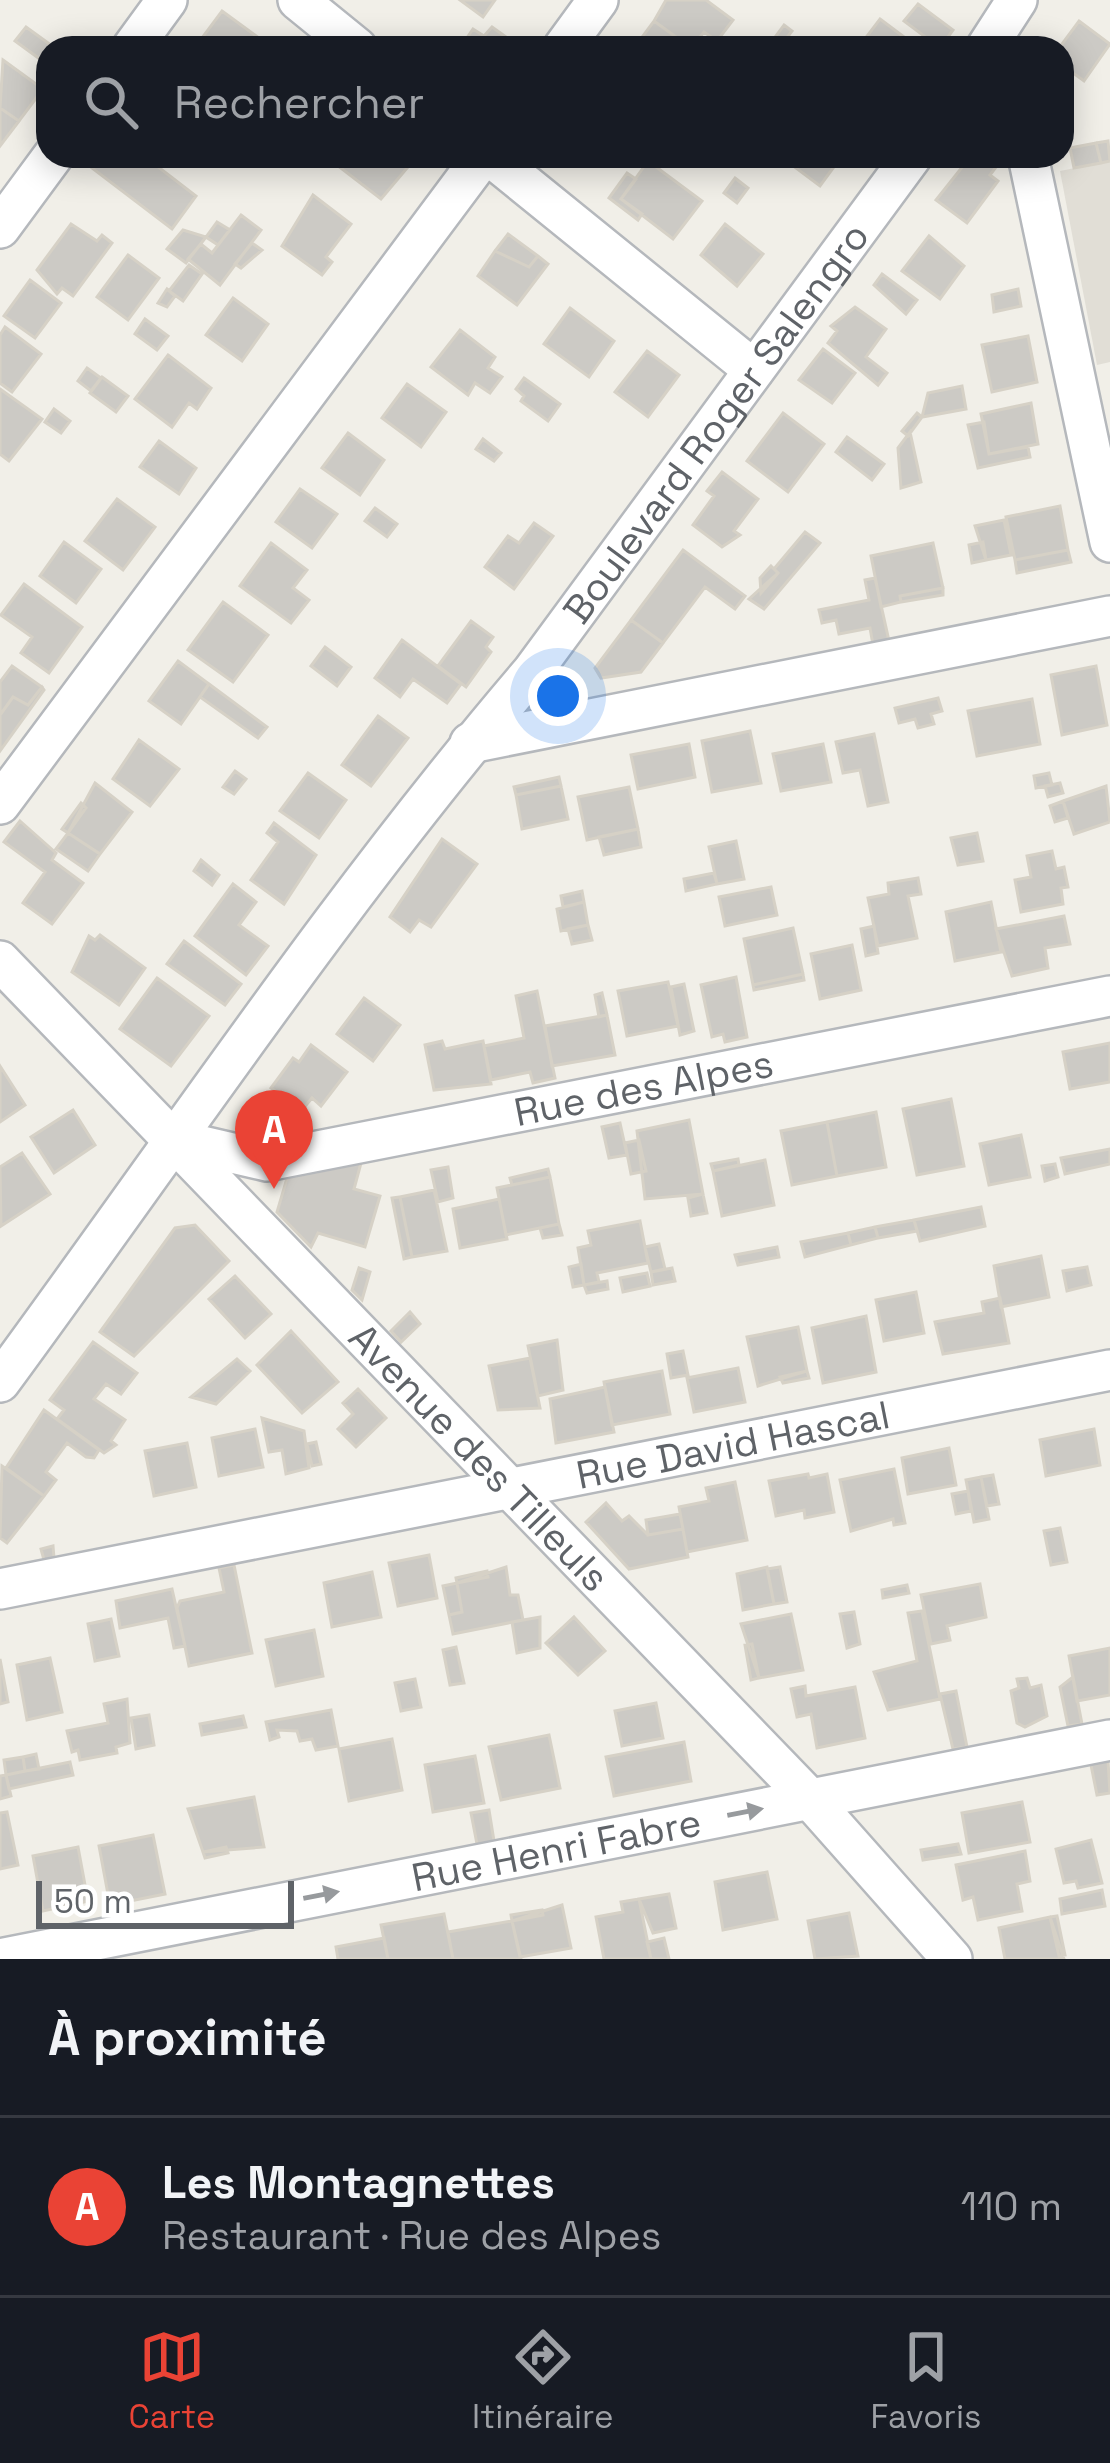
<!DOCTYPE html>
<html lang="fr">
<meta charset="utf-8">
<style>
:root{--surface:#171b24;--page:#20242c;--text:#f1f3f6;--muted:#9ea1a6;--line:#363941;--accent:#ea4335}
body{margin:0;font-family:"Space Grotesk",sans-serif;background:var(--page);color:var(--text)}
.scale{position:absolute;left:36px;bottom:30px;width:258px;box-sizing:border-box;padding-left:12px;border:6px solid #5f6368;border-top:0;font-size:33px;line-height:42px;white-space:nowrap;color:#5f6368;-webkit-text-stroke:9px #fff;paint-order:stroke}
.you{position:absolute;left:558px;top:696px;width:42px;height:42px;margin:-30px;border:9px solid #fff;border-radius:50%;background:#1a73e8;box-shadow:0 0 0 18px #1a73e833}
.badge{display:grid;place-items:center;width:78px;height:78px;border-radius:50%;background:var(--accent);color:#fff;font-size:39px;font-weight:700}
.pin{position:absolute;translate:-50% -99px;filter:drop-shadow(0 3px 6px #0008)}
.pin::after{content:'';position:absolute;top:63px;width:42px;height:36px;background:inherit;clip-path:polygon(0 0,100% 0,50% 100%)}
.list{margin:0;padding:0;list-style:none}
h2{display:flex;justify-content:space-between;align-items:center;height:156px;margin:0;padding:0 48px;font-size:51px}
h2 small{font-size:39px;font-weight:400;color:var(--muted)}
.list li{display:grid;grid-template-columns:78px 1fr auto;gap:36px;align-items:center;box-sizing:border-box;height:180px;padding:0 48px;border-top:3px solid var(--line)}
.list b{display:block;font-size:45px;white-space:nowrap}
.list p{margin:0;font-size:39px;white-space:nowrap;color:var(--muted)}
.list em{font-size:39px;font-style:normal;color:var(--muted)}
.icon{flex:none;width:66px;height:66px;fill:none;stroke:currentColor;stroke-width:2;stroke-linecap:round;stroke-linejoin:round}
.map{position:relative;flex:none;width:1110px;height:1959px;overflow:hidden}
.search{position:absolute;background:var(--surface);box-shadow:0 6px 30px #0003;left:36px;right:36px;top:36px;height:132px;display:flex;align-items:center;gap:30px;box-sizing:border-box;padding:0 42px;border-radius:36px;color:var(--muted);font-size:45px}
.sheet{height:336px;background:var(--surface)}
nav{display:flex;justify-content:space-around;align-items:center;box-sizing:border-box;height:168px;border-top:3px solid var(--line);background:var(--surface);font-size:33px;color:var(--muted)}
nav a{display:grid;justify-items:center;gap:6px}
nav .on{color:var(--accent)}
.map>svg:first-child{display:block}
</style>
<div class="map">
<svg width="1110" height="1959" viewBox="0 0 1110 1959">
<rect width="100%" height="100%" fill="#f1efe8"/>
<!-- education -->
<path fill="#e1ded6" d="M1110,161v201l-13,3 -37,-194z"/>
<!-- building -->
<path fill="#cccac5" stroke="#d6d1c6" stroke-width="3" d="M460,0h35l-12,17z
M666,0h40l27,20 -16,21 -13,-9 -13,16 -37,-27z
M918,4l35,26 -13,18 -36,-27z
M222,11l41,30 -5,7 -62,-2z
M880,19l36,27 -1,2h-57z
M654,21l37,27h-57z
M1079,21l31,23 -26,37 -22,-16 -3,-17z
M784,25l8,6 -13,17h-12z
M26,27l29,21h-7v17l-33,-24z
M492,27l21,15 -4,6h-49l13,-19 11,7z
M3,60l40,29 -24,32 -19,-13z
M0,108l19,13 -19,25z
M1108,141l2,20 -9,2 -5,-20z
M1096,143l5,20 -27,5 -4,-20z
M101,156h43l52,40 -24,33 -80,-61z
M338,156h57l13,11 -27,32 -48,-37z
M780,156h45l11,8 -16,22z
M971,156h18l10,7 -9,12 8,6 -31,42 -31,-23z
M648,161l54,40 -29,38 -52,-40z
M627,173l9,6 -15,20 21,15 -4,6 -29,-22z
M735,178l13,10 -11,15 -13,-10z
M313,195l38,29 -25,33 6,5 -10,13 -40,-29z
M241,215l20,15 -41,55 -32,-26 13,-15 11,9z
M217,222l13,8 -12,15 -12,-8z
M71,224l26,17 5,-6 10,8 -39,53 -11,-8 -5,6 -20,-24z
M725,224l38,30 -26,32 -36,-31z
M183,230l23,7 -20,26 -19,-14z
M508,234l30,22 -9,11 -34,-16z
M929,236l35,30 -24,33 -38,-28z
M252,243l10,7 -21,18 -6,-4z
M495,251l34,16 9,-11 10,8 -31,41 -39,-29z
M128,255l31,23 -31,42 -31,-23z
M189,265l13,9 -19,27 -14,-10z
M882,274l35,26 -11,14 -32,-29z
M30,280l31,23 -26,35 -31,-22z
M167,289l8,7 -8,11 -9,-4z
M1018,289l3,17 -27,6 -2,-17z
M233,298l35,26 -26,37 -36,-26z
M855,307l31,22 -20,28 21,16 -9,12 -50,-42 9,-12 -6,-5z
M570,308l44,33 -25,36 -45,-33z
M145,319l23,17 -11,14 -22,-16z
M5,327l36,27 -29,38 -12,-9v-48z
M460,330l35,27 -7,11 14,9 -12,16 -15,-10 -7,12 -37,-28z
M1028,336l9,46 -45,10 -10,-47z
M823,349l32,24 -23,30 -33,-23z
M647,351l32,24 -31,42 -33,-25z
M168,355l43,33 -14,21 -8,-6 -17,24 -37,-28z
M87,368l14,10 -10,13 -13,-10z
M102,377l26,19 -12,16 -26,-19z
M524,378l36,26 -12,17 -27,-20 3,-5 -8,-7z
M407,384l39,28 -25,35 -39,-29z
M962,386l4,23 -44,8 6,-24z
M0,389l42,30 -33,42 -9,-7z
M1031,403l7,41 -49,10 -8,-40z
M54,409l16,12 -9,12 -16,-11z
M783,413l41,31 -36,48 -41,-31z
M917,413l5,4 -14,19 -6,-5z
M984,422l5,32 39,-7 2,10 -52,11 -10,-43z
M910,432l11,50 -20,6 -3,-40z
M348,433l36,27 -24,35 -38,-27z
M847,437l37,27 -12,16 -36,-28z
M483,439l18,14 -7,8 -18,-12z
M159,441l37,27 -17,26 -39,-27z
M722,472l36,27 -24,32 6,4 -18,12 -29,-22 21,-29 -7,-5z
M300,489l37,25 -25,34 -36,-26z
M117,499l38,28 -32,43 -38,-29z
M1060,506l8,44 -53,10 -9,-43z
M375,508l22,16 -10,13 -22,-16z
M1004,520l7,35 -25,5 -11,-34z
M534,523l19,13 -39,53 -29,-22 23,-31 11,7z
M805,532l15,11 -56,66 -15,-10 29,-26 -4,-4z
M64,542l37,27 -25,34 -36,-27z
M983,542l3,18 -14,3 -3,-18z
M271,543l36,27 -14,18 16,12 -18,23 -51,-37z
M933,543l10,45 -43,8 1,6 -20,5 -10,-51z
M683,550l62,46 -10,13 -30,-22 -42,56 -32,-23z
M1068,550l3,12 -54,11 -2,-13z
M771,566l7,7 -17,20 -1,-15z
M875,578l14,63 -16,4 -3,-17 -31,6 -3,-14 -14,3 -3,-13 50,-10 -4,-20z
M24,584l58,43 -33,46 -28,-20 11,-16 -31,-22z
M943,588v7l-42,7 -1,-6z
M223,602l45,33 -35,47 -45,-32z
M631,620l32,23 -22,29 -40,6 -6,-10z
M471,621l22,16 -7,10 5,5 -25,35 -28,-21z
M402,640l59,44 -14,19 -34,-24 -13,18 -25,-19z
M325,647l26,20 -14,19 -26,-20z
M178,661l31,23 -28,40 -32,-23z
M12,666l30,21 -14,18 -15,-8 -13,18v-33z
M1096,666l11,59 -45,10 -11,-60z
M209,684l58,43 -9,11 -58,-41z
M42,687l2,3 -44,61v-36l13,-18 15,8z
M938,698l4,13 -11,3 3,10 -16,4 -3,-9 -16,4 -4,-15z
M1032,699l8,45 -63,12 -9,-45z
M378,716l30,22 -37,48 -29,-21z
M750,731l11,52 -49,9 -10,-51z
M874,734l14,68 -20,4 -8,-36 -17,3 -7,-31z
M139,740l40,29 -29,37 -37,-27z
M689,744l6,33 -57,12 -7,-34z
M823,744l8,38 -50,9 -8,-37z
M235,771l11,8 -12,15 -11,-7z
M308,773l38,27 -27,38 -39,-27z
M1049,773l3,12 -16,3 -2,-12z
M559,777l2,9 -45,9 -2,-8z
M95,783l37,29 -32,42 -32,-21z
M1060,783l3,10 -15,4 -3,-11z
M561,786l7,33 -46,10 -6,-34z
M1106,786l4,36 -36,12 -11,-33z
M629,787l9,42 -51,11 -9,-43z
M1063,801l5,17 -13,4 -5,-16z
M81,803l5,5 -18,25 -6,-4z
M20,821l36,32 -4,7 31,23 -31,41 -29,-21 22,-31 -41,-30z
M274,823l42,32 -32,49 -33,-24 27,-38 -11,-9z
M638,829l3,18 -37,8 -5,-18z
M68,833l32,21 -12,17 -32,-22z
M977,833l6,28 -25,4 -7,-27z
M442,839l35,25 -46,63 -12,-7 -9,12 -20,-15z
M736,841l8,38 -27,5 -8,-37z
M1052,851l4,18 8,-2 4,20 -7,1 2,16 -42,8 -6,-32 16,-3 -4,-21z
M201,860l18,15 -7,10 -18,-14z
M714,873l3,11 -31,7 -2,-12z
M918,878l3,16 -13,2 9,42 -39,8 -10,-48 21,-4 -1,-11z
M233,884l23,18 -17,23 29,21 -22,29 -51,-39z
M771,887l6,28 -52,11 -6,-29z
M582,891l2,11 -21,5 -2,-11z
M584,902l4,23 -27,6 -4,-22z
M991,902l10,50 -46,9 -9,-49z
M1064,916l6,28 -25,4 3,20 -36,8 -16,-47z
M588,925l4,15 -20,4 -4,-15z
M874,926l4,27 -12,3 -5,-27z
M793,928l10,46 -50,11 -9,-46z
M100,935l45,33 -26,37 -47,-33 17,-36 6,4z
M184,941l57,43 -16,21 -58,-41z
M852,945l9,45 -41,9 -9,-45z
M803,974l1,6 -50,10 -1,-5z
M736,977l11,60 -22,5 -2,-8 -11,3 -11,-52z
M157,978l52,38 -38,50 -51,-37z
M668,982l10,44 -51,10 -9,-45z
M684,984l10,47 -14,4 -9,-48z
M537,991l18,87 -22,5 -3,-11 -39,8 -7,-34 40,-8 -8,-42z
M602,993l5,22 -8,2 -4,-22z
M364,998l36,27 -27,36 -36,-27z
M607,1015l8,40 -63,11 -7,-40z
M442,1041l3,8 38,-8 8,43 -57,6 -9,-45z
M1110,1043v39l-40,7 -7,-37z
M311,1045l36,27 -26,34 -9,-8 -10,12 -31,-22 22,-30 6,4z
M0,1066l25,39 -25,17z
M951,1099l13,67 -47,9 -14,-66z
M73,1110l22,35 -41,28 -23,-36z
M876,1112l10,55 -49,9 -10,-54z
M689,1120l14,74 -58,5 -8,-68z
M827,1122l10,54 -45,9 -11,-54z
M620,1123l7,32 -18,3 -7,-31z
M1021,1135l9,42 -41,8 -9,-41z
M639,1140l7,31 -15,3 -6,-31z
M1110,1149v15l-45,10 -4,-16z
M22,1153l28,41 -49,32 -1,-59z
M738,1159l1,6 -26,6 -2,-7z
M765,1160l9,45 -52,11 -9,-45z
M361,1163l-7,26 26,7 -15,51 -47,-14 -7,14 -34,-35 10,-34z
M1055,1164l3,13 -13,4 -3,-15z
M448,1167l5,31 -15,4 -7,-32z
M548,1169l2,8 -38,8 -2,-7z
M550,1177l9,47 -53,11 -9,-47z
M434,1190l13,61 -35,6 -12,-60z
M703,1194l4,19 -16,3 -3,-18z
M400,1197l12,60 -8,2 -12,-61z
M499,1199l8,40 -47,9 -7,-39z
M981,1207l4,19 -65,15 -6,-21z
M914,1220l3,11 -39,7 -3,-11z
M640,1221l8,42 -51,10 2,9 -15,3 -6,-37 13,-3 -3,-14z
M559,1224l3,11 -19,3 -3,-10z
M195,1225l34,36 -95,95 -34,-24 75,-104z
M875,1227l3,11 -27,7 -3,-12z
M848,1233l3,12 -46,12 -4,-15z
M659,1244l6,25 -14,3 -6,-25z
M777,1247l2,10 -41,8 -3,-10z
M1041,1256l8,41 -48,10 -7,-41z
M581,1264l3,21 -11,2 -4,-20z
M1087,1267l4,18 -24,6 -4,-20z
M359,1268l11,4 -8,28 -10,-10z
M672,1268l3,13 -22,4 -2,-13z
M647,1273l3,13 -27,6 -3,-14z
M235,1276l36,38 -26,24 -36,-39z
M607,1281l1,8 -21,4 -3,-8z
M916,1292l8,41 -40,8 -8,-41z
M1000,1298l9,45 -66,11 -8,-32 49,-9 -2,-11z
M410,1312l10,12 -19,18 -10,-11z
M866,1316l10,56 -53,11 -11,-55z
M798,1327l9,44 -49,15 -11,-49z
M291,1331l47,51 -36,31 -45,-48z
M557,1340l6,50 -25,6 -10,-50z
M93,1342l44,31 -16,21 -15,-10 -12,15 31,21 -14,21 5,4 -12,8 -47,-34 7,-9 -14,-10z
M683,1351l5,24 -17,3 -4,-24z
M530,1358l10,50 -42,2 -9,-44z
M237,1359l13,12 -34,33 -25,-7z
M738,1368l7,34 -51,10 -7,-34z
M662,1371l8,43 -58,11 -8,-43z
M807,1371l2,7 -26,5 -3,-6z
M605,1387l9,45 -58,11 -6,-44z
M358,1389l28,29 -30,29 -18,-18 15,-15 -10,-11z
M44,1410l55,40 -5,8 -8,-1 -19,-14 -21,29 10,8 -12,16 -38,-28z
M262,1418l42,13 5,37 -23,6 -4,-24 -13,2z
M255,1429l8,38 -44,9 -7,-38z
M1094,1429l6,36 -54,11 -6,-36z
M316,1442l5,22 -9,2 -5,-22z
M187,1443l9,44 -42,9 -9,-45z
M949,1448l7,37 -48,9 -6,-36z
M2,1466l42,30 -37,47 -7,-5z
M894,1469l11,54 -11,2 -1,-6 -42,12 -11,-51z
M808,1474l1,4 18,-4 7,38 -29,6 -1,-8 -28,6 -7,-35z
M993,1475l6,29 -12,2 -6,-29z
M981,1477l8,42 -15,3 -8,-42z
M735,1482l12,58 -60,12 -8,-45 30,-6 -3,-13z
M968,1491l3,20 -15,3 -4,-20z
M606,1503l16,18 7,-5 19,19 35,-6 5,28 -59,12 -43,-47z
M680,1514l3,15 -35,6 -2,-15z
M1060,1528l7,34 -16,3 -7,-34z
M53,1546l1,12 -10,2 -3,-11z
M429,1555l8,43 -39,8 -9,-43z
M234,1565l18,88 -63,13 -12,-58 3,-7 44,-9 -5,-24z
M506,1567l4,28h8l5,25 -70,14 -4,-19 13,-3 -5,-29z
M767,1567l7,37 -31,6 -6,-36z
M780,1567l7,35 -13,2 -7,-35z
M487,1571l1,6 -31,6 -1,-5z
M372,1572l9,45 -49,10 -8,-44z
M457,1583l5,29 -13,3 -6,-29z
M980,1584l6,33 -39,9 3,14 -19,4 -10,-49z
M907,1585l2,8 -26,5 -1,-8z
M172,1589l13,57 -11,2 -6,-30 -48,10 -4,-27z
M922,1611l18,88 -52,11 -14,-38 43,-11 -9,-48z
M854,1612l6,32 -13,4 -7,-34z
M791,1614l12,56 -44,8 -18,-54z
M540,1617v31l-23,5 -5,-31z
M574,1617l31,34 -27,24 -32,-32z
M111,1619l8,37 -24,5 -7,-37z
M314,1630l9,46 -47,10 -10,-46z
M752,1644l7,34 -8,2 -6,-35z
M456,1647l8,36 -14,2 -7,-35z
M1110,1648v47l-33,6 -8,-45z
M50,1658l12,54 -35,8 -10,-55z
M0,1659l8,43 -8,2z
M1073,1677l9,47 -14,2 -8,-39z
M1027,1678l3,10 11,-3 6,31 -22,11 -8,-4 -6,-32 8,-3 -2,-9z
M415,1679l6,28 -20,4 -6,-28z
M805,1686l1,10 49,-9 10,51 -48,10 -6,-34 -14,3 -6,-28z
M956,1691l11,56 -14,2 -13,-55z
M127,1699l3,44 -14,4 1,6 -37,7 -2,-10 -6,2 -5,-21 41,-8 -4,-19z
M656,1703l7,35 -41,8 -7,-35z
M331,1710l7,36 -22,4 -4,-11 -12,2 -3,-10 -20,-1 2,7 -9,3 -4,-18z
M149,1715l5,30 -18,4 -5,-31z
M243,1716l3,11 -44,8 -2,-11z
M549,1735l11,53 -59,12 -12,-53z
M392,1739l10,51 -53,11 -10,-52z
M684,1742l7,39 -77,15 -8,-39z
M36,1754l3,15 -14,2 -2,-14z
M475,1756l9,47 -51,9 -8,-47z
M23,1757l2,14 -19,4 -2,-15z
M1108,1761l2,32 -13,2 -6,-30z
M70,1762l3,13 -64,14 -3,-14z
M6,1775l5,21 -11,3v-23z
M254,1797l10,50 -61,5 -15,-43z
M1022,1802l8,40 -61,11 -7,-40z
M489,1810l5,31 -17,3 -6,-31z
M7,1812l11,53 -18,4v-56z
M153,1835l12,59 -55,11 -11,-59z
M1091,1840l11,43 -24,5 -2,-7 -12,2 -8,-34z
M958,1844l3,10 -38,6 -2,-10z
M78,1847l10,54 -45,10 -10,-55z
M226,1847l2,6 -23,5 -2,-6z
M1025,1851l5,30 -13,3 5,27 -44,9 -5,-23 -10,3 -7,-35z
M767,1872l10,47 -54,11 -8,-48z
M1102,1890l3,16 -43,8 -2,-15z
M669,1894l7,34 -23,5 -14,-34z
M639,1899l12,60h-47l-8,-42 27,-5 -2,-10z
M562,1905l9,43 -51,9 -8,-36z
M542,1910l1,5 -31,6 -1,-6z
M849,1913l9,43 -43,3 -7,-38z
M444,1914l9,45h-65l-7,-34z
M1057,1916l8,39 -6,1 -9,-39z
M1050,1917l14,42h-59l-6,-31z
M512,1921l9,38h-68l-5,-27z
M384,1938l4,21h-50l-2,-12z
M664,1938l5,21h-18l-4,-17z"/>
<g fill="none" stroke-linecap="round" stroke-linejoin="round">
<defs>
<g id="minor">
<path d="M298,0l59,48"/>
<path d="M132,48l35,-48"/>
<path d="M563,48l35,-48"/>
<path d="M986,48l31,-48"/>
<path d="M490,156l264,214"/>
<path d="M1028,156l82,386"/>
<path d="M0,228l53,-72"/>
<path d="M470,743l640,-127"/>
<path d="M0,804l483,-648"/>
<path id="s1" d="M0,961l810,838 142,160"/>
<path id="s2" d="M176,1140l91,21 843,-165"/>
<path id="s3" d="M0,1382c175,-238 340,-486 532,-710l380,-516"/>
<path id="s4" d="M0,1589l1110,-219"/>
<path id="s5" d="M0,1959l1110,-219"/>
</g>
</defs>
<!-- minor casing -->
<use href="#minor" stroke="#b5b8bc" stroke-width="44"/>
<!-- minor -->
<use href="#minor" stroke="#fff" stroke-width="39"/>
</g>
<!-- one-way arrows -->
<defs><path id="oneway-solid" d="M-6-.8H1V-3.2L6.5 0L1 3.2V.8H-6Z" transform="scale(3)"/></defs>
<g fill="#979a9d">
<use href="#oneway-solid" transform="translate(745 1812) rotate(-11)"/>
<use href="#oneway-solid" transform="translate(321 1895) rotate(-11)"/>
</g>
<g text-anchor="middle" stroke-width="9" stroke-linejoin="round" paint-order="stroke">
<!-- street labels -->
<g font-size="39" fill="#5f6368" stroke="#fff">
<text dy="14" stroke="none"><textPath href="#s3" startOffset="1197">Boulevard Roger Salengro</textPath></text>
<text dy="14" stroke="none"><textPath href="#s2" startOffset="477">Rue des Alpes</textPath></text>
<text dy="14" stroke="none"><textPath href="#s4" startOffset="747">Rue David Hascal</textPath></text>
<text dy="14" stroke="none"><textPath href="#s1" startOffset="690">Avenue des Tilleuls</textPath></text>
<text dy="14" stroke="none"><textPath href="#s5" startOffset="567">Rue Henri Fabre</textPath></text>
</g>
</g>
</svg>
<div class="scale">50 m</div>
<div class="you"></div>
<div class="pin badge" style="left:274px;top:1189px">A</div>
<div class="search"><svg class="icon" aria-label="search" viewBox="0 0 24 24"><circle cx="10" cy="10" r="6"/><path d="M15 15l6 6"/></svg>Rechercher</div>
</div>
<section class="sheet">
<h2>À proximité<small></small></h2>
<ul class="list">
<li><span class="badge">A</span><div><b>Les Montagnettes</b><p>Restaurant · Rue des Alpes</p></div><em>110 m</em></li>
</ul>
</section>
<nav>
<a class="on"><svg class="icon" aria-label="map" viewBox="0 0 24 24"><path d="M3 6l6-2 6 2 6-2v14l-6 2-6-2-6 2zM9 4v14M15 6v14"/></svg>Carte</a>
<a><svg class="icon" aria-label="directions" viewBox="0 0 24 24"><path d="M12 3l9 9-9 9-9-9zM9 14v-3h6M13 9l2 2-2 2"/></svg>Itinéraire</a>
<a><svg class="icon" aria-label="saved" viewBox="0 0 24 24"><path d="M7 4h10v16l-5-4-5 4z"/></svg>Favoris</a>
</nav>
